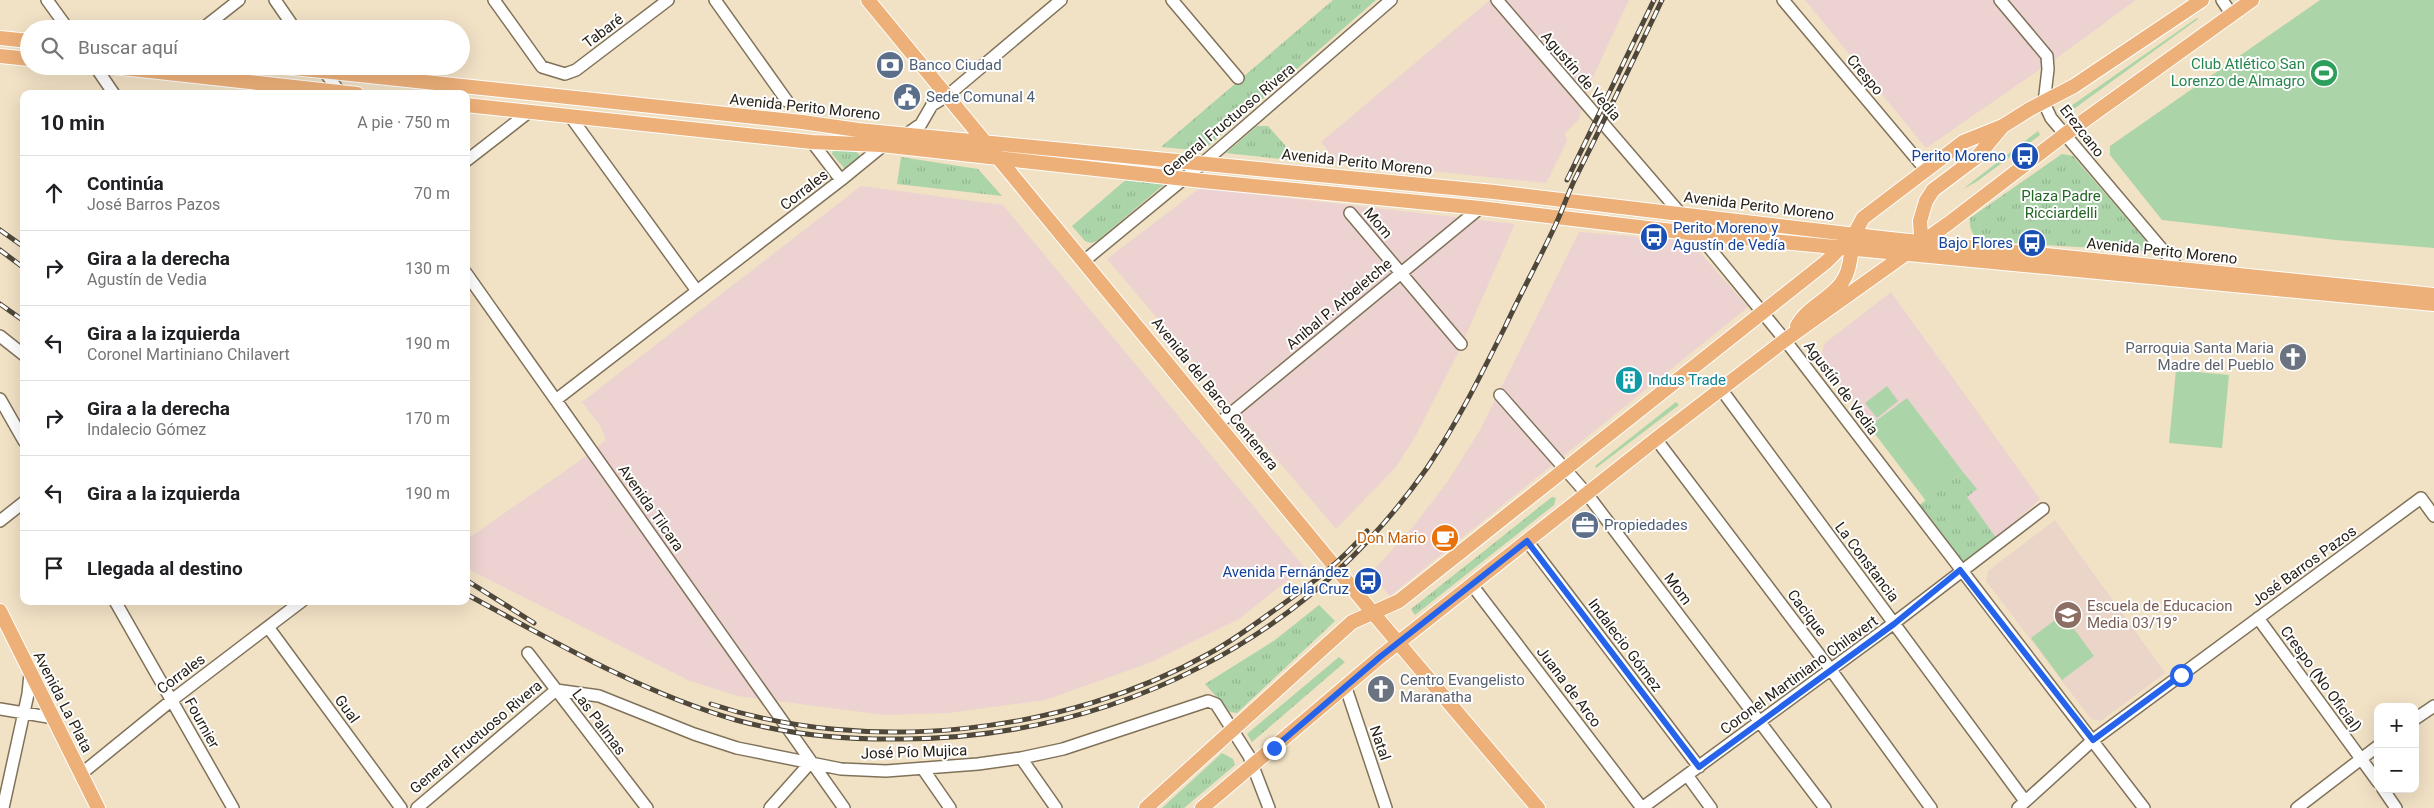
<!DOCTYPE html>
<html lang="es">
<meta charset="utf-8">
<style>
:root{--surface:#fff;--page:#f6f6f6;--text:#202124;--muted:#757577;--line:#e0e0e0}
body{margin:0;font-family:Roboto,sans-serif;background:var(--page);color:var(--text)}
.controls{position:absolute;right:15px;bottom:15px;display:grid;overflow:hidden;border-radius:10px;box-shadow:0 5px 20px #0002}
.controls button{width:45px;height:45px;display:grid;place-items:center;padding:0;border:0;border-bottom:1px solid var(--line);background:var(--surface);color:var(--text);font:25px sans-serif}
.stop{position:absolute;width:15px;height:15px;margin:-11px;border:4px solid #2563eb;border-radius:50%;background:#fff}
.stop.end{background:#2563eb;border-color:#fff;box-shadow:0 1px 5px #0008}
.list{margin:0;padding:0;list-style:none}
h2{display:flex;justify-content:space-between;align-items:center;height:65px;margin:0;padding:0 20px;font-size:21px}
h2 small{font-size:16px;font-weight:400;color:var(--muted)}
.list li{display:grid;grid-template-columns:32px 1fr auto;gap:15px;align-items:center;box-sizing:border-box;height:75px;padding:0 20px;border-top:1px solid var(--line)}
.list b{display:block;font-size:19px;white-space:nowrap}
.list p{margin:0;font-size:16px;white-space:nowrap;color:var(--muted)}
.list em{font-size:16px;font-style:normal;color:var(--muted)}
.icon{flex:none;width:28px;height:28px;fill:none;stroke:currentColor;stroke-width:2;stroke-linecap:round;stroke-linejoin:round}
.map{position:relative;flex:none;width:2434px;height:808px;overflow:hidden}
.search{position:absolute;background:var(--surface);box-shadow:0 5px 20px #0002;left:20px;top:20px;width:450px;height:55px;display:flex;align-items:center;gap:12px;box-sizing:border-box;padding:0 18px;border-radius:28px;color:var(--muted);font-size:19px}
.panel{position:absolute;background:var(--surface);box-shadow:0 5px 20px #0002;left:20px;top:90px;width:450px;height:515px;border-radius:10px}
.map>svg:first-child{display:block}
</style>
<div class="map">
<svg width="2434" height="808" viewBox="0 0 2434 808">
<defs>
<pattern id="park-tufts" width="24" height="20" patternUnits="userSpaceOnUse" patternTransform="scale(1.25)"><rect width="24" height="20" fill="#acd4a9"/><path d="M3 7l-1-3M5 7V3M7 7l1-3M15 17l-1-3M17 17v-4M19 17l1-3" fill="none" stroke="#94b691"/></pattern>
</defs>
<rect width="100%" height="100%" fill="#f1e1c5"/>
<!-- industrial -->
<path fill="#ecd2d1" d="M1490,0h139l-37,79 -14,41 -13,13 2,8 -21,42 -210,-22 -15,-19z
M1805,0h331l-71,52 -139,96z
M861,186l142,19 301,362 -65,52 -90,44 -104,37 -97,13 -63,2 -147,-19 -48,-15 -224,-113v-28l112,-78 28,-22 -5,-13 -19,-25z
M1200,188l315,36 -58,131 -42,82 -19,30 -60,62 -229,-270z
M1579,232l111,9 58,66 -358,289 -20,-22 42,-46 36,-47 32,-51z
M1891,292l149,207 -43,40 -31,-42 10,-8 -69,-91 -38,28 -48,-68 3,-14z"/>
<!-- education -->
<path fill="#ebd4c8" d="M2055,520l110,153 -64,48 -10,-2 -105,-138 2,-10z"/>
<!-- green -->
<path fill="#acd4a9" d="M2320,0h114v248l-98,-8 -174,-20 -52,-65v-9z
M2197,18l1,1 -134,97 -3,-3z
M2038,131l2,4 -64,47 -13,7z
M2176,370l53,5 -7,73 -53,-5z
M1887,386l11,15 -21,17 -12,-15z
M1907,398l56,74 -37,29 -57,-75z
M1676,402l3,3 -83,63 -1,-2z
M2063,614l31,42 -32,24 -31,-42z"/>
<!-- park -->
<path fill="url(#park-tufts)" d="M1333,0h43l-173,151 -42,-4z
M1257,126h11l31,35 -73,-8z
M833,150l23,2 3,2v6l-11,9 -4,-1 -12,-14z
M2062,154l11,2 73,85 2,3 -3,7 -165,-10c-8,-7 -11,-13 -10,-23z
M901,157l77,12 24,27 -105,-12z
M1128,178l39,4 -70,59 -6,2 -6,-2 -13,-15z
M1963,472l14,17 -10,8 30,42 -35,26 -44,-59z
M1552,497l4,1 -2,7 -139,110 -4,-6z
M1319,605l16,16 -98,92 -7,-1 -25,-28 70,-44z
M1339,657l6,5 -93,80 -5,-8z
M1222,753l11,6 2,6 -51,43h-22z"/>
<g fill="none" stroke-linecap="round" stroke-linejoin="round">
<defs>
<path id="minor" d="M47,0l21,29
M275,0l20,29
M494,0l48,67 23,7 11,-4 92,-70
M715,0l72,101
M1172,0l66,78
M1497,0l201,234 87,106 359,468
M1783,0l142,169
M2000,0l47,56 1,13 -4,34 7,15 127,150
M2222,0l10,15
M202,29l37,-29
M95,66l19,28
M322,68l19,26
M570,116l127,175
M904,136l17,-12 11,-19 15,-9 114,-96
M812,142l29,38
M466,161l63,-49
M1350,213l111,131
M1084,261l119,-98 188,-163
M466,273l378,535
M0,336l24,19
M1721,389l304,412
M1500,395l87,99 238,314
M0,399l24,42
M557,399l284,-219 44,-36
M1218,424l262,-216
M1656,439l175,231 100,138
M0,521l24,-19
M1527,541l172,226
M1472,585l170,223
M115,601l118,207
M2258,618l120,164
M268,627l133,181
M528,653l119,155
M1346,688l40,120
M556,690l43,6 95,38 43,14 104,21 45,2 92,-7 43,-6 42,-9 145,-48 8,3 33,52 20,52
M0,709l54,9
M2415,719l19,-13
M1021,758l35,50
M923,769l27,39
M81,774l91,-74 130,-99
M1687,775l24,33
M2383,789l13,19
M3,808l25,-114 2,-20
M417,808l139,-118
M770,808l40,-45
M1642,808l252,-185 149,-114
M2018,808l75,-68 328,-242 13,18
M2297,808l81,-62"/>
<path id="major" d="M868,0l505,613 165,195
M0,38l29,3
M0,56l29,3
M104,66l253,28
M275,66l527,56 56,8 636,62 396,47 544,56
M466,105l346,37 69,3 322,36 277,27 218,26 736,70
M1922,248l-2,-27 6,-20 7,-11 44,-33 25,-30
M1797,326c11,-21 40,-29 49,-51 5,-11 5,-24 7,-36
M0,611l98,197
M1146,808l206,-186 47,-21 427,-339 29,-29 8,-15 100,-76 40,-16 27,-17 44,-23 128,-86
M1202,808l178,-151 276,-218 129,-99 164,-117 115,-88 188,-135"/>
</defs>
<!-- minor casing -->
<use href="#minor" stroke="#807259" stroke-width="14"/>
<!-- major casing -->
<use href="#major" stroke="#fff" stroke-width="16"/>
<!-- minor -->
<use href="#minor" stroke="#fff" stroke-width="11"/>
<!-- major -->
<use href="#major" stroke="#edb079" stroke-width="14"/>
<defs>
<path id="rail" d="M1567,180l87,-180
M0,230l24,17
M0,250l24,18
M0,304l24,17
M466,580l68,43
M466,594c87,47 174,98 270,126 55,15 112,20 168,19 210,-2 402,-98 523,-271 30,-45 54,-93 78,-141 16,-34 34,-67 50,-101 7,-15 12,-30 19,-45 30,-60 59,-120 88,-181
M711,704c157,52 355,30 499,-51 24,-13 46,-30 69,-46 32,-23 63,-46 88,-76"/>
</defs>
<!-- rail casing -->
<use href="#rail" stroke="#4f4739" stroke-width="5"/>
<!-- rail -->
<use href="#rail" stroke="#fff" stroke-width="3" stroke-dasharray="9" stroke-linecap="butt"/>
</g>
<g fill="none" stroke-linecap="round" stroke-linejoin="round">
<!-- route -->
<path stroke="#2563eb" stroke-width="6" d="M1274,748l106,-91 147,-116 172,226 195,-143 66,-54 133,170 88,-65"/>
</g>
<!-- icons -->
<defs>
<symbol id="bank-disc" viewBox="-11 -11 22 22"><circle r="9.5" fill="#5c6f8a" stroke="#fff"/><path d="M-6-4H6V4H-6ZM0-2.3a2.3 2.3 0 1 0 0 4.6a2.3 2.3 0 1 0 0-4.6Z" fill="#fff"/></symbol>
<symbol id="stadium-disc" viewBox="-11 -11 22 22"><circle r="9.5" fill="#2e9e5b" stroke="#fff"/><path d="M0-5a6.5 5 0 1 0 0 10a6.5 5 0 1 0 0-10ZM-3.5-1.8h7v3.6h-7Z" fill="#fff"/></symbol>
<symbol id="civic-disc" viewBox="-11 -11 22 22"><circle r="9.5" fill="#5c6f8a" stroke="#fff"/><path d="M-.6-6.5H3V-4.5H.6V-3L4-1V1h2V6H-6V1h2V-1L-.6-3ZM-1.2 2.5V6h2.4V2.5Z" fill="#fff"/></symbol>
<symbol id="bus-disc" viewBox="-11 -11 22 22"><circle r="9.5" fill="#1a4fb4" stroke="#fff"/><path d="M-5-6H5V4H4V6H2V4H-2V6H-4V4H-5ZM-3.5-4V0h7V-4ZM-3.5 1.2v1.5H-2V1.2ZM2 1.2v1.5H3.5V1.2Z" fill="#fff"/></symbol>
<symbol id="church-disc" viewBox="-11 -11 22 22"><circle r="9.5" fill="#6b7280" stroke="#fff"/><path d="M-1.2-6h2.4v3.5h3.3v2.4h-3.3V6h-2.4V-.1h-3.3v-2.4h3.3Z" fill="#fff"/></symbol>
<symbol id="building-disc" viewBox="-11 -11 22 22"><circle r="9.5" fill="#0f9aa8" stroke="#fff"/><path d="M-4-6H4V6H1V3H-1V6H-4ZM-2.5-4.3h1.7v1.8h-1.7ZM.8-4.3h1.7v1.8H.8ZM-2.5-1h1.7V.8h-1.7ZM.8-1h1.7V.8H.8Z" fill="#fff"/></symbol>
<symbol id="office-disc" viewBox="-11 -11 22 22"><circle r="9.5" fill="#5c6f8a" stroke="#fff"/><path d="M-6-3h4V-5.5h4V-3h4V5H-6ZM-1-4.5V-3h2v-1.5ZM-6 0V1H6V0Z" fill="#fff"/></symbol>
<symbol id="cafe-disc" viewBox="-11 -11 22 22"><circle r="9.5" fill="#e8710a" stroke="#fff"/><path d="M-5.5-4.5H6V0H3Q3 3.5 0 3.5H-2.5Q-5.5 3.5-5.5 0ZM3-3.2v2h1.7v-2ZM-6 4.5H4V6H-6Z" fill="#fff"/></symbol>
<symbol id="school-disc" viewBox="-11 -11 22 22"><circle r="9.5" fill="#8d6e63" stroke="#fff"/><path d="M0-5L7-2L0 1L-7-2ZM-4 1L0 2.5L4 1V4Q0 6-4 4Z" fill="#fff"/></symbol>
</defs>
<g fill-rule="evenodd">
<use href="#bank-disc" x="874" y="49" width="32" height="32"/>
<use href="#stadium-disc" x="2308" y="57" width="32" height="32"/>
<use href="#civic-disc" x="891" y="81" width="32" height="32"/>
<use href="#bus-disc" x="2009" y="140" width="32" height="32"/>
<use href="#bus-disc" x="1638" y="221" width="32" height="32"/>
<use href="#bus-disc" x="2016" y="227" width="32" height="32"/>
<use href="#church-disc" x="2277" y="341" width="32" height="32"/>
<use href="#building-disc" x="1613" y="364" width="32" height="32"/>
<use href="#office-disc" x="1569" y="509" width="32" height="32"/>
<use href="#cafe-disc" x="1429" y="522" width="32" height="32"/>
<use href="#bus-disc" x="1352" y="565" width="32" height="32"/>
<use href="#school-disc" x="2052" y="599" width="32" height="32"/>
<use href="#church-disc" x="1365" y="673" width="32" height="32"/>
</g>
<g text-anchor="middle" stroke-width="4" stroke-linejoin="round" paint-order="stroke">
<!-- street labels -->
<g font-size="15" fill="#272117" stroke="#fff">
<text transform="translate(603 31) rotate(-37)" y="5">Tabaré</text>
<text transform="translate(1865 75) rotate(50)" y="5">Crespo</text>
<text transform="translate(1581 76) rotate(49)" y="5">Agustín de Vedia</text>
<text transform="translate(805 107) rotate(6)" y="5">Avenida Perito Moreno</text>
<text transform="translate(1229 120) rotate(-40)" y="5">General Fructuoso Rivera</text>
<text transform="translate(2082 131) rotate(52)" y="5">Erezcano</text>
<text transform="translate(1357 162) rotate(6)" y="5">Avenida Perito Moreno</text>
<text transform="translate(804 190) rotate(-38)" y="5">Corrales</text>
<text transform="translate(1759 206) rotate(7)" y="5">Avenida Perito Moreno</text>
<text transform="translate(1378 223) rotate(50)" y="5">Mom</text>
<text transform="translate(2162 251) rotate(6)" y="5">Avenida Perito Moreno</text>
<text transform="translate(1339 304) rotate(-40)" y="5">Anibal P. Arbeletche</text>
<text transform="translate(1841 388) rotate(53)" y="5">Agustín de Vedia</text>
<text transform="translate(1215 394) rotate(51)" y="5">Avenida del Barco Centenera</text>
<text transform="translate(651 508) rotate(55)" y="5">Avenida Tilcara</text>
<text transform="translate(1867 562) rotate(53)" y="5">La Constancia</text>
<text transform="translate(2304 566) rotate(-36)" y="5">José Barros Pazos</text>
<text transform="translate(1678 589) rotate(53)" y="5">Mom</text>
<text transform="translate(1807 613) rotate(53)" y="5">Cacique</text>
<text transform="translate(1625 645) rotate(53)" y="5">Indalecio Gómez</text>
<text transform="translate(181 674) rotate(-37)" y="5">Corrales</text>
<text transform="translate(1799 675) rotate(-36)" y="5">Coronel Martiniano Chilavert</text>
<text transform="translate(2321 679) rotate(54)" y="5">Crespo (No Oficial)</text>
<text transform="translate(1569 687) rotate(53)" y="5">Juana de Arco</text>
<text transform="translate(63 702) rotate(63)" y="5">Avenida La Plata</text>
<text transform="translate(347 709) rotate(54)" y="5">Gual</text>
<text transform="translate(599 722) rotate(53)" y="5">Las Palmas</text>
<text transform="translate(202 723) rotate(61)" y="5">Fournier</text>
<text transform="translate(476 737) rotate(-40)" y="5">General Fructuoso Rivera</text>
<text transform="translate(1380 743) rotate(71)" y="5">Natal</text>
<text transform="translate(914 752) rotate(-2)" y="5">José Pío Mujica</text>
</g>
<!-- leisure labels -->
<g font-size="15" fill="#27864d" stroke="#fff" text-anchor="end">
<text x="2305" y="69">Club Atlético San<tspan x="2305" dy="17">Lorenzo de Almagro</tspan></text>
</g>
<!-- service labels -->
<g font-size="15" fill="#4e5e75" stroke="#fff" text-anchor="start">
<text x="909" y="70">Banco Ciudad</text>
<text x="926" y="102">Sede Comunal 4</text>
<text x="1604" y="530">Propiedades</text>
</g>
<!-- transit labels -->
<g font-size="15" fill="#164399" stroke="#fff" text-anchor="end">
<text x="2006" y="161">Perito Moreno</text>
<text x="1673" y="233" text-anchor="start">Perito Moreno y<tspan x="1673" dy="17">Agustín de Vedía</tspan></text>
<text x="2013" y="248">Bajo Flores</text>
<text x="1349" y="577">Avenida Fernández<tspan x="1349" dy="17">de la Cruz</tspan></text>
</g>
<!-- park labels -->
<g font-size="15" fill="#236624" stroke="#fff">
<text x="2061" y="201">Plaza Padre<tspan x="2061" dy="17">Ricciardelli</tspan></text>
</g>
<!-- worship labels -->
<g font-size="15" fill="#5b616d" stroke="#fff" text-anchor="end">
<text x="2274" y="353">Parroquia Santa Maria<tspan x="2274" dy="17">Madre del Pueblo</tspan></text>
<text x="1400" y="685" text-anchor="start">Centro Evangelisto<tspan x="1400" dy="17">Maranatha</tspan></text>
</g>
<!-- culture labels -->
<g font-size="15" fill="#0d838f" stroke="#fff" text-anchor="start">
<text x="1648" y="385">Indus Trade</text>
</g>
<!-- food labels -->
<g font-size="15" fill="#c56008" stroke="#fff" text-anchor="end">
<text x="1426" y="543">Don Mario</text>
</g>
<!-- education labels -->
<g font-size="15" fill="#785e54" stroke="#fff" text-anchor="start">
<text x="2087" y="611">Escuela de Educacion<tspan x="2087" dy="17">Media 03/19°</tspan></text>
</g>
</g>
</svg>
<div class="controls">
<button>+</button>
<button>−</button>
</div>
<div class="stop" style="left:2181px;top:675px"></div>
<div class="stop end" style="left:1274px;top:748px"></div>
<div class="search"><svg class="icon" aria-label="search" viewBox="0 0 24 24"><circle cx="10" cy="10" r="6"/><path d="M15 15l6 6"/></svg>Buscar aquí</div>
<section class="panel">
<h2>10 min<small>A pie · 750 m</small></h2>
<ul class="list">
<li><svg class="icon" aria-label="ahead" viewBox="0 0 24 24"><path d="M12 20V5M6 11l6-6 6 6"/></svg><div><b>Continúa</b><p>José Barros Pazos</p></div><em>70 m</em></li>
<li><svg class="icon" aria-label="right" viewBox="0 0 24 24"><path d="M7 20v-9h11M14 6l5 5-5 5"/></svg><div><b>Gira a la derecha</b><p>Agustín de Vedia</p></div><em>130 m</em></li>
<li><svg class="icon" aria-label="left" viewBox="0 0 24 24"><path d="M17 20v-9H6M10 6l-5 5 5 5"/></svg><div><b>Gira a la izquierda</b><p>Coronel Martiniano Chilavert</p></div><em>190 m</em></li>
<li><svg class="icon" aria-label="right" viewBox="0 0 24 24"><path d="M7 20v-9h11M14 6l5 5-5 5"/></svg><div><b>Gira a la derecha</b><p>Indalecio Gómez</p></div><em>170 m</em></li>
<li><svg class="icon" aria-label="left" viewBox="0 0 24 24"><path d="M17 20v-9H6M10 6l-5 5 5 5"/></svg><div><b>Gira a la izquierda</b></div><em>190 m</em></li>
<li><svg class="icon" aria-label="arrive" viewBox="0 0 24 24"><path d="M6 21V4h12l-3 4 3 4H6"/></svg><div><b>Llegada al destino</b></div></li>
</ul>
</section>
</div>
